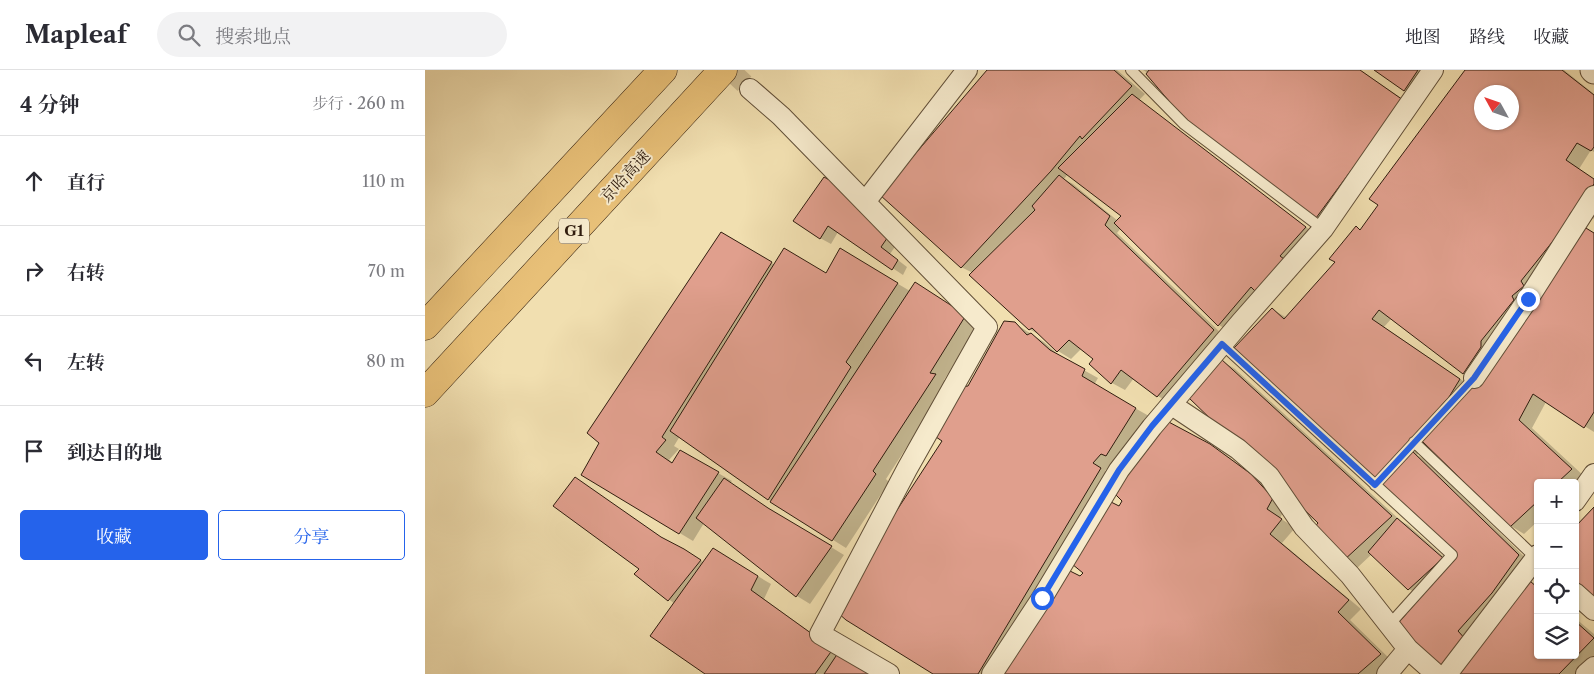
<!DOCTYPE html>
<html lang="zh">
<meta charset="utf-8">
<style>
:root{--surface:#fff;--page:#f2f2f3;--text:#2b2b33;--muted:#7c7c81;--line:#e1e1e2;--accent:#2563eb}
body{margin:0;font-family:"Libre Caslon Text","Noto Serif SC",serif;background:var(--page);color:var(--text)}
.controls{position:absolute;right:15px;bottom:15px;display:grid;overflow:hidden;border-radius:5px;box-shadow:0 1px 4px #0004}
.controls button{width:45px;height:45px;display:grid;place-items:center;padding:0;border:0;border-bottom:1px solid var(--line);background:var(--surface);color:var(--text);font:25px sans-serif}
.compass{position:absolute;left:1049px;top:15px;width:45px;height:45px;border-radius:50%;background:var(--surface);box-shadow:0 1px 4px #0004;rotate:310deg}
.stop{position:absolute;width:15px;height:15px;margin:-11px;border:4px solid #2563eb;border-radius:50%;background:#fff}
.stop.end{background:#2563eb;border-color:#fff;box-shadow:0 1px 5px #0008}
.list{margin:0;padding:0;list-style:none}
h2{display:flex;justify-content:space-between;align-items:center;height:65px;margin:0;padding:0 20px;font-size:21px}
h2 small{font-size:16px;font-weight:400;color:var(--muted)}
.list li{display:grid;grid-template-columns:32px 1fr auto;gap:15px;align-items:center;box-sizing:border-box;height:90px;padding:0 20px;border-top:1px solid var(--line)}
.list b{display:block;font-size:19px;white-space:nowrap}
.list em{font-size:16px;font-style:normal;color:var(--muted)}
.actions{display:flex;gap:10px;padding:15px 20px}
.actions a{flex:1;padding:11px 0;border:1px solid var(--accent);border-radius:5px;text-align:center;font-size:18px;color:var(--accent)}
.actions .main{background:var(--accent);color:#fff}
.icon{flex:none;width:28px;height:28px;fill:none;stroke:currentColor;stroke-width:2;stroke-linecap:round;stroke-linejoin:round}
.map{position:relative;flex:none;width:1169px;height:604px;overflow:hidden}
header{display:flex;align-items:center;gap:30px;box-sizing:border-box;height:70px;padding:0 25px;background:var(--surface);border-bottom:1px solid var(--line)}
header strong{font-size:24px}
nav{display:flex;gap:28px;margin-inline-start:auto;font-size:18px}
.search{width:350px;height:45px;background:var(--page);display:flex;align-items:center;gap:12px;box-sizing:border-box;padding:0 18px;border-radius:28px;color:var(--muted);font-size:19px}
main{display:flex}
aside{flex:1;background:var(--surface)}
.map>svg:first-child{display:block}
</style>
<header>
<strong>Mapleaf</strong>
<div class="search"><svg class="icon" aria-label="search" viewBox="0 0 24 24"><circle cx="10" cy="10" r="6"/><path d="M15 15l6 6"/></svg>搜索地点</div>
<nav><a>地图</a><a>路线</a><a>收藏</a></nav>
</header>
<main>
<aside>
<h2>4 分钟<small>步行 · 260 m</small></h2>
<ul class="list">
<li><svg class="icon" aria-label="ahead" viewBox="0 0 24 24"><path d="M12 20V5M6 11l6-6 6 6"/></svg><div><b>直行</b></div><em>110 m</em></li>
<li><svg class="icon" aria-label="right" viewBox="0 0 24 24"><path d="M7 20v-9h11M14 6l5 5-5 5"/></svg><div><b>右转</b></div><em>70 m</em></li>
<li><svg class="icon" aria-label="left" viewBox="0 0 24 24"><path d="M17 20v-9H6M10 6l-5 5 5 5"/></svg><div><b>左转</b></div><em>80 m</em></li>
<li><svg class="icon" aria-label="arrive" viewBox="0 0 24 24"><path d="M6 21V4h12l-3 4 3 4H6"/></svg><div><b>到达目的地</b></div></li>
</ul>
<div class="actions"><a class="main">收藏</a><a>分享</a></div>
</aside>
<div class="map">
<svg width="1169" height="604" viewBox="0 0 1169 604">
<rect width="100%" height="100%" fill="#f1dfb0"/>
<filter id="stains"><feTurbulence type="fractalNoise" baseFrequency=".004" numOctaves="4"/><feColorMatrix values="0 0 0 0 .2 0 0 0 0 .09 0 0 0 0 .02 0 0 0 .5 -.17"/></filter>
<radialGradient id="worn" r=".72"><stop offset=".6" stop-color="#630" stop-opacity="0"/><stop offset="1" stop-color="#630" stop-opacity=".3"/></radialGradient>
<!-- shadow -->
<path fill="#0003" fill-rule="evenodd" d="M565,0h127l28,24 -6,6 179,136 -86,97 -13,-8 -98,-97 -4,5 109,105 -55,66 -13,-8 -24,-18 -9,12 -13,-7 -17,-24 -13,-11 -11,11 -13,-8 -15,-14 -14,-8 -56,-56 -12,-6zM643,104l55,42 -5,5 -45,-37 -9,-5z
M718,0h217l56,38 -86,117 -13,-8 -130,-97 -39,-47z
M951,0h61l-19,28z
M1042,0h97l30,24v58l-3,-2 -12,19 15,12v38l-5,-4 -8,12 13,7v198l-48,-30 -14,26 53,49 -10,9v-3h-37v38l-14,13 -13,-8 -84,-82 -10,11 7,4 108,105 -27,37 26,-18 7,4v68h37v-37l19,16v25l-14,15h-132l-18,-86 -11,7 -10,-6 -37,-35 -15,14 -14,-8 -121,-199 13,8 166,152 7,4 43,38 -179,-254 15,9 49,-56 21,-34 4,2 19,-25zM1056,22h30v30h-30zM967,248l72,55 14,8 -6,6 -88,-60z
M399,109l77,59 -11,16 17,13 -4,8 -65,-43 -7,12 -11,-6z
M297,164l53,31 52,9 14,-24 69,41 69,33 -35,56 5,2 -63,97 3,3 -43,66 -74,-46 -92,-66 -6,10 5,3 -10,11 4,3 8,-11 51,29 -2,2 52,34 62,38 -34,49 -13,-8 -93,-73 -11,18 -110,-66z
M589,253l30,19 18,16 36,20 -4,7 55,31 -44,55 8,5 -117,198h-61l-88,-55 97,-178 24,-53z
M784,375l14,8 41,30 22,24 -6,11 15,10 -13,15 79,66 -11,11 43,42 -13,12h-375l66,-102 9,5 4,-4 35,-65z
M150,408l94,65 36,20 22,-5 44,26 -7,15 75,54 40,21h-172l-55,-39 23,-31 -39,-30 5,-6z"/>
<!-- building -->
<path fill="#e09f8d" stroke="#301d0f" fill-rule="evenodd" d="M562,0h127l18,16 -50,53 -2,-3 -29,35 -90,97 -81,-73z
M724,0h211l43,30 -87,118 -130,-97 -40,-47z
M949,0h44l-14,21z
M1040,0h97l32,25v52l-3,4 -14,-8 -11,17 28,19v5l-24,30 -5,12 -44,55 3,5 -12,10 2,4 -33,41v6l-18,27 -84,-64 -7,9 88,60 -11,18 -74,83 -141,-132 38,-40 12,11 51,-57 -6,-3 27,-33 4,4 18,-25 -9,-6zM1056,22h30v30h-30z
M707,24l174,133 -26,29 4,3 -29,32 -4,-4 -33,39 -104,-103 7,-7 -63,-48z
M634,105l51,41 -5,9 109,105 -57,67 -36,-27 -10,14 -22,-20 4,-5 -24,-19 -12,12 -25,-24 -3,2 -60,-55 66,-65 -3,-4z
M399,107l29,16 39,38 -11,16 17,13 -6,10 -64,-44 -8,13 -27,-18z
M1156,155l13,8v179l-10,16 -51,-34 -14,26 53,49 -15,14h-19v18l-28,26 -88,-86z
M296,162l51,30 -110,175 4,3 -10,12 16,11 8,-13 39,22 -40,62 -98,-59 18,-32 -12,-10z
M359,178l42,25 14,-25 58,35 -52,79 5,5 -83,133 -98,-69z
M490,212l51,33 -36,58 6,1 -63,97 3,3 -44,67 -62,-39z
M579,251l11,1 12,13 4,-2 19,17 35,19 -3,7 54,32 -30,48 -5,-2 -8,9 8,5 -123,206h-45l-87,-54 -8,-7 46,-83 58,-89 -9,-6 26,-48 9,-1z
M796,289l171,157 -49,45 -31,-31 6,-7 -130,-126z
M740,350l45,24 41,30 22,24 -6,11 15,10 -12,15 79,66 -11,12 43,42 -23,20h-355l67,-103 10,5 3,-3 -11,-9 39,-62 8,4 3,-5 -8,-8z
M985,379l109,106 -27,38 -34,38 9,10 -27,30 -46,-43 62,-72 -77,-72z
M150,407l86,60 23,12 17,11 -33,41 -34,-27 5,-5 -86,-63z
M299,408l44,30 64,38 -36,51 -100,-79z
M1169,437v97l-19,-17v-60z
M972,448l46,40 -35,32 -40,-38z
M288,478l45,28 -7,14 82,59 -18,25h-110l-55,-38z
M1105,511l8,7v67h37v-34l19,17 -35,36h-104z
M415,580l41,24h-57z"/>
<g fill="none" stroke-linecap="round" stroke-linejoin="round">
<!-- minor-tunnel -->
<path stroke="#cab890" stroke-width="20" stroke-dasharray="20 10" stroke-linecap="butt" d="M305,0l20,19"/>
<defs>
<path id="service" d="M706,0l53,54 139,105
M797,274l230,211 -63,70
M989,372l122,116
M950,415l99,-107"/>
<path id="minor" d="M325,19l31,27 206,211 -80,142 -87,165 69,40
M440,132l102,-132
M1049,308l54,-79 66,-103
M747,335l66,44 31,27 35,51 46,48 58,74 28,25
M1150,431l19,-27
M1150,523l19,17
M567,604l50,-76 77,-128 33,-43 89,-105 82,-93 110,-159
M962,604l21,-25
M1022,604l91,-119
M1161,604l8,-7"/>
<path id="tertiary" d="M1168,0l1,1"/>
<path id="motorway" d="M0,256l238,-256
M0,323l298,-323"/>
</defs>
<!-- service casing -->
<use href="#service" stroke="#604e37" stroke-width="12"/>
<!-- minor casing -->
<use href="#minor" stroke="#604e37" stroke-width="22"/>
<!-- tertiary casing -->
<use href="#tertiary" stroke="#604e37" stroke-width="27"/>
<!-- motorway casing -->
<use href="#motorway" stroke="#301d0f" stroke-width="29"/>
<!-- service -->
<use href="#service" stroke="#f6eacc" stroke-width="10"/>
<!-- minor -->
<use href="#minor" stroke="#f6eacc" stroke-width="20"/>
<!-- tertiary -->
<use href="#tertiary" stroke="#f6eacc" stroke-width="25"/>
<!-- motorway -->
<use href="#motorway" stroke="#e8c078" stroke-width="28"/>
</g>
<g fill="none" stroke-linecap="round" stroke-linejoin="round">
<!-- route -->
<path stroke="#2563eb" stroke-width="6" d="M617,528l77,-128 33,-44 70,-82 153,141 99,-107 54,-79"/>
</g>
<g text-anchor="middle" stroke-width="4" stroke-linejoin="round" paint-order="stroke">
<!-- shield labels -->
<rect fill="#f6eacc" stroke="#6b5a48" stroke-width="1" x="134" y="148.5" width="30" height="25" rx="4"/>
<g font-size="15" font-weight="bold" fill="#301d0f">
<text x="149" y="166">G1</text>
</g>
<!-- street labels -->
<g font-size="16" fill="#301d0f" stroke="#f6eacc">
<text transform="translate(200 106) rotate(-47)" y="6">京哈高速</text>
</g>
</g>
<rect width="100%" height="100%" filter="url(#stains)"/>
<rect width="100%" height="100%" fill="url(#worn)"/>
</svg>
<div class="controls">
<button>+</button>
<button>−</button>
<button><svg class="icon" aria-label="locate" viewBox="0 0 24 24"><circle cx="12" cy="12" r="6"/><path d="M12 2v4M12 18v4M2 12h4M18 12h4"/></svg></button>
<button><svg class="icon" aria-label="layers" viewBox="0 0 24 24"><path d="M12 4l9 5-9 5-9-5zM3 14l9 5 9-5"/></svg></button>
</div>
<svg class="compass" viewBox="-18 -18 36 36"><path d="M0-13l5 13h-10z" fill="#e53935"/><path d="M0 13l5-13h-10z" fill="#7c7c81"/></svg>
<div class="stop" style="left:617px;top:528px"></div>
<div class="stop end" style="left:1103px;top:229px"></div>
</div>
</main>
